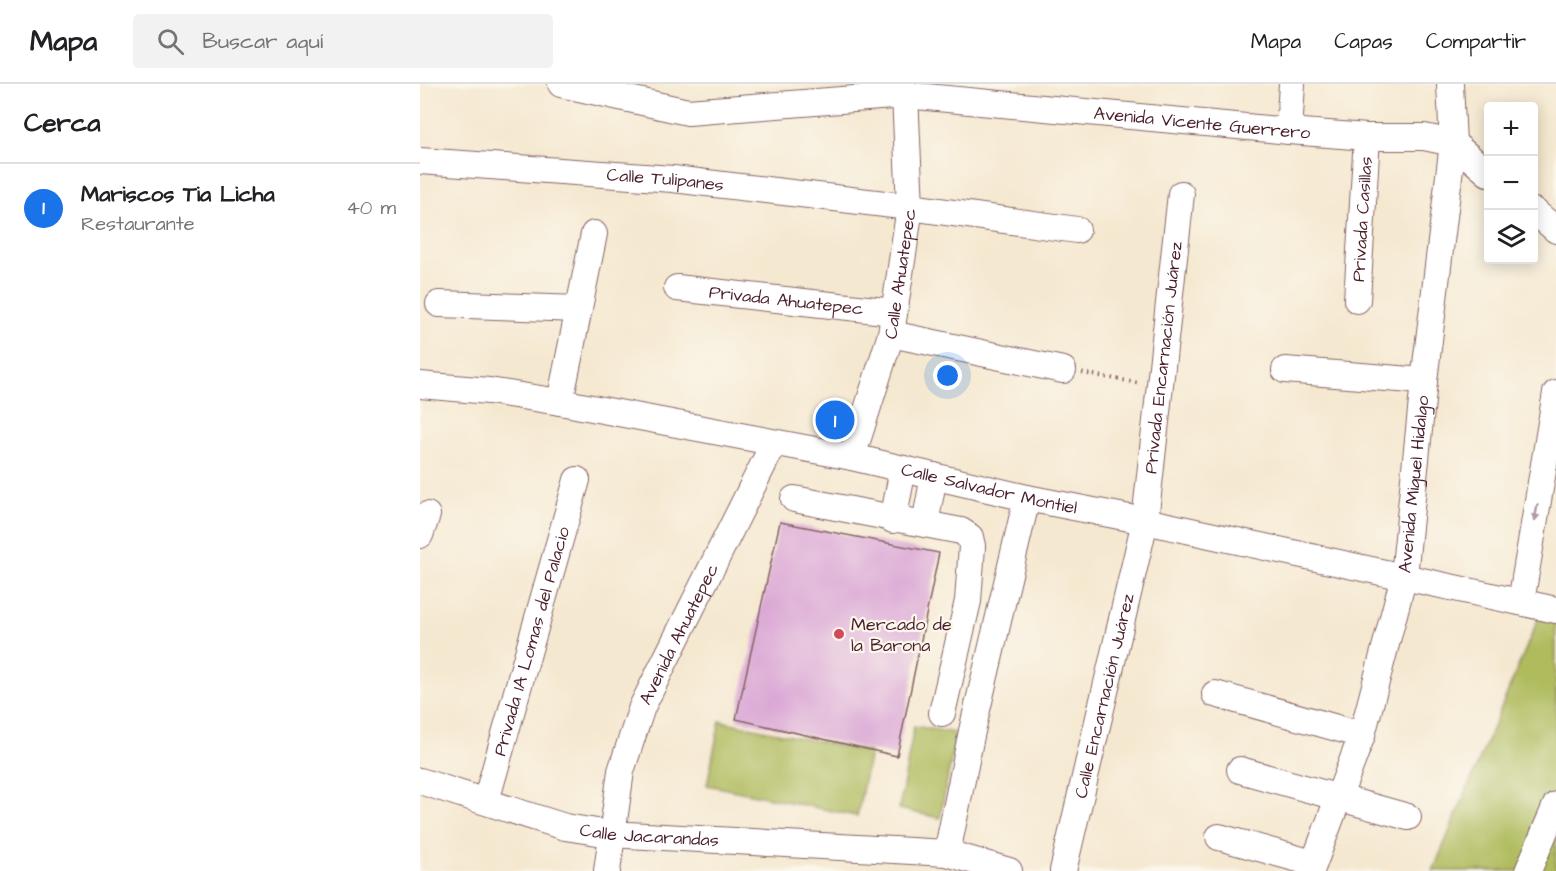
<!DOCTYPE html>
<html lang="es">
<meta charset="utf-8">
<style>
:root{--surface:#fff;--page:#f2f2f2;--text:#202124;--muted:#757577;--line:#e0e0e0;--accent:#1a73e8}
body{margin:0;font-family:"Architects Daughter",sans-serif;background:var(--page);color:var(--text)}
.controls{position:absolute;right:18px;top:18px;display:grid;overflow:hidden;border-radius:6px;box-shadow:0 3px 15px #0003}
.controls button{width:54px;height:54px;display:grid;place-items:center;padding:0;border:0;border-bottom:2px solid var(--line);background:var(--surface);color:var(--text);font:30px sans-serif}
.you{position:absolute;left:528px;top:292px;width:21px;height:21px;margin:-15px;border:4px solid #fff;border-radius:50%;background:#1a73e8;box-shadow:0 0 0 9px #1a73e833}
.badge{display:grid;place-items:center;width:39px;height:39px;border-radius:50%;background:var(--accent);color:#fff;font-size:20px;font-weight:700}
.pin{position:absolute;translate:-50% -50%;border:3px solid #fff;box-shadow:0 2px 6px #0006}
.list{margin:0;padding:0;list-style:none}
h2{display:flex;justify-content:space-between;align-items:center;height:78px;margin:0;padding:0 24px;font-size:26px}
h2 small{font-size:20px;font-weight:400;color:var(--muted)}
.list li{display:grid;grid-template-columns:39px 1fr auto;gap:18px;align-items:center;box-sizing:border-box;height:90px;padding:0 24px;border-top:2px solid var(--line)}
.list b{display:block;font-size:22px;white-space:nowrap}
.list p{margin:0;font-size:20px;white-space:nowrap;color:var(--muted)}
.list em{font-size:20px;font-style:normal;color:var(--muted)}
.icon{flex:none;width:33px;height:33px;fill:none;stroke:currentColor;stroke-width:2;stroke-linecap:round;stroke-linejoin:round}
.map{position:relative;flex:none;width:1136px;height:787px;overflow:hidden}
header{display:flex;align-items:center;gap:36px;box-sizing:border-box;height:84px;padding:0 30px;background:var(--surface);border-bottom:2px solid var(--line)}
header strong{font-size:28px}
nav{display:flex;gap:33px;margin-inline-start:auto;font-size:21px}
.search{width:420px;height:54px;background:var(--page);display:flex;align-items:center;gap:15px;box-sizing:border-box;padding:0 21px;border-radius:6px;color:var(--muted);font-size:22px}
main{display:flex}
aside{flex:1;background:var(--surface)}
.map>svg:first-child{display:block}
</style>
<header>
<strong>Mapa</strong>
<div class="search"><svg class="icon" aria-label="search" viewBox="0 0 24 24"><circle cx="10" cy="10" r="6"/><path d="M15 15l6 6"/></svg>Buscar aquí</div>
<nav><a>Mapa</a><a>Capas</a><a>Compartir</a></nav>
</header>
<main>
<aside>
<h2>Cerca<small></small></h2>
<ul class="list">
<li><span class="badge">1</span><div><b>Mariscos Tia Licha</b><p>Restaurante</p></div><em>40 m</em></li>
</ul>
</aside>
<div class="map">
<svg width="1136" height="787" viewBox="0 0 1136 787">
<rect width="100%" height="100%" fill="#fbf7ec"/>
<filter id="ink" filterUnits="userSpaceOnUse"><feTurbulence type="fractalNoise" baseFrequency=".0167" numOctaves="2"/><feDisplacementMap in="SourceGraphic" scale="12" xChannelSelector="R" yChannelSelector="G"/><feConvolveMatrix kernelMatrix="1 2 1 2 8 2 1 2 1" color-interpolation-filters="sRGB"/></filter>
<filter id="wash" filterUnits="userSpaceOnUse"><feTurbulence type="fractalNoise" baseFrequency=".008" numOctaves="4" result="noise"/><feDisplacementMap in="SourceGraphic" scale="24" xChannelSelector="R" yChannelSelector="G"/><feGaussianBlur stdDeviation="1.35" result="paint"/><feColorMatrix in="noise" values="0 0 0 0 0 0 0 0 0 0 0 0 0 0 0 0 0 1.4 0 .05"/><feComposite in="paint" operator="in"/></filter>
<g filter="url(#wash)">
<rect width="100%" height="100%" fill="#f5e8d0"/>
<!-- green -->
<path fill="#afbb5d" stroke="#7c6d44" stroke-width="1.5" d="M1119,533l17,5v249h-123z
M300,637l150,31 -13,64 -150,-31z
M494,642l42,7 -16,85 -41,-9z"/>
<g id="blocks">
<!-- building -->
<path fill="#daa6d5" d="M360,438l159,31 -42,203 -161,-37z"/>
</g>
</g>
<g filter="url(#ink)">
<use href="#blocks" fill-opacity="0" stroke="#866565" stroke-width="1.5"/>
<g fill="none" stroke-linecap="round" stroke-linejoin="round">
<defs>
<g id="minor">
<path id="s1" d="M141,0l127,28 217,-17 384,36 78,6h57l29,6 35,30"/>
<path d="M869,47l3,-47"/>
<path id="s2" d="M0,77l253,18 237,28 167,23"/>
<path d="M1114,127l22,19"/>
<path id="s3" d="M257,204l217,24"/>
<path id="s4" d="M937,216l10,-163"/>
<path d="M19,220l140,5"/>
<path d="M471,250l172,36"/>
<path d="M865,286l139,11"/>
<path id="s5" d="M0,301l69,6 71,11 292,55 175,41 118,23 411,89"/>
<path d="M140,318l34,-168"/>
<path id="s6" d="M432,373l39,-123 19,-127 -5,-112 -3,-11"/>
<path d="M374,415l167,32 9,6 2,9 -4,55 -26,112"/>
<path d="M473,436l10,-51"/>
<path d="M505,440l9,-48"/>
<path d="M0,451l7,-20"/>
<path d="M1101,518l35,-209"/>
<path d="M795,610l147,41"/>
<path d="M820,686l168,47"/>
<path id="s7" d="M0,697l145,46 45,7 337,19 62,18"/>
<path id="s8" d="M66,717l91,-321"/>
<path d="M799,753l94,26"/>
<path d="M527,769l25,-122 55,-233"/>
<path id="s9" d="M187,787l14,-100 21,-64 132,-264"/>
<path id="s10" d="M643,787l82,-350 36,-327"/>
<path id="s11" d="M891,787l51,-136 42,-159 20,-195 29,-238 -3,-59"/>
<path d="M1108,787l28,-66"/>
</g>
</defs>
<!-- minor casing -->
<use href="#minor" stroke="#866565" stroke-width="28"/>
<!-- path -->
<path stroke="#866565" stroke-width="4" stroke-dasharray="1.5 4.5" stroke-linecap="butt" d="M662,289l57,10"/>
<!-- minor -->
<use href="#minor" stroke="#fff" stroke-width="26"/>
</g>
<!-- one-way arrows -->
<defs><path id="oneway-solid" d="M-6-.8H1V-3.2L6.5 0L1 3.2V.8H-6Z" transform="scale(1.5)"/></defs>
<use fill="#ae9aa0" href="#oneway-solid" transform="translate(1116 429) rotate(100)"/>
</g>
<!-- markers -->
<circle fill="#d1495b" stroke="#fbf7ec" stroke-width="2" cx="419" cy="550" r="6"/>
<g text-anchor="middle" stroke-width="4.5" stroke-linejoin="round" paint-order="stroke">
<!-- street labels -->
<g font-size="18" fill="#4a1f2b" stroke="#fbf7ec">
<text dy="6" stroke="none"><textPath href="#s1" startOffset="646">Avenida Vicente Guerrero</textPath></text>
<text dy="6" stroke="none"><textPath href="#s2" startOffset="246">Calle Tulipanes</textPath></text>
<text dy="6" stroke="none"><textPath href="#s4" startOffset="81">Privada Casillas</textPath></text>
<text dy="6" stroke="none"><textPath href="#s6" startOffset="190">Calle Ahuatepec</textPath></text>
<text dy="6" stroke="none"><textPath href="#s3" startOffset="110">Privada Ahuatepec</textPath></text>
<text dy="6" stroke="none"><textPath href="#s10" startOffset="524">Privada Encarnación Juárez</textPath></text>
<text dy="6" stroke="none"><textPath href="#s11" startOffset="402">Avenida Miguel Hidalgo</textPath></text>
<text dy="6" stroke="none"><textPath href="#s5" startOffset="579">Calle Salvador Montiel</textPath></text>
<text dy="6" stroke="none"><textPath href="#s9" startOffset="250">Avenida Ahuatepec</textPath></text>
<text dy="6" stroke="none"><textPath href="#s8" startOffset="166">Privada 1A Lomas del Palacio</textPath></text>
<text dy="6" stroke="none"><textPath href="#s10" startOffset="180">Calle Encarnación Juárez</textPath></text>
<text dy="6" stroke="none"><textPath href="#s7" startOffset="237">Calle Jacarandas</textPath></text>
</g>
<!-- poi labels -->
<g font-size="18" fill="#4a1f2b" stroke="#fbf7ec" text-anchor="start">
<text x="431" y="546">Mercado de<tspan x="431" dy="21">la Barona</tspan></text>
</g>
</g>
</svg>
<div class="controls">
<button>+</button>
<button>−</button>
<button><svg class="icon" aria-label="layers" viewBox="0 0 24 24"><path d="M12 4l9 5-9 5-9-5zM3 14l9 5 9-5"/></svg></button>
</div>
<div class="you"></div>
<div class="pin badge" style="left:415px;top:336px">1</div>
</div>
</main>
